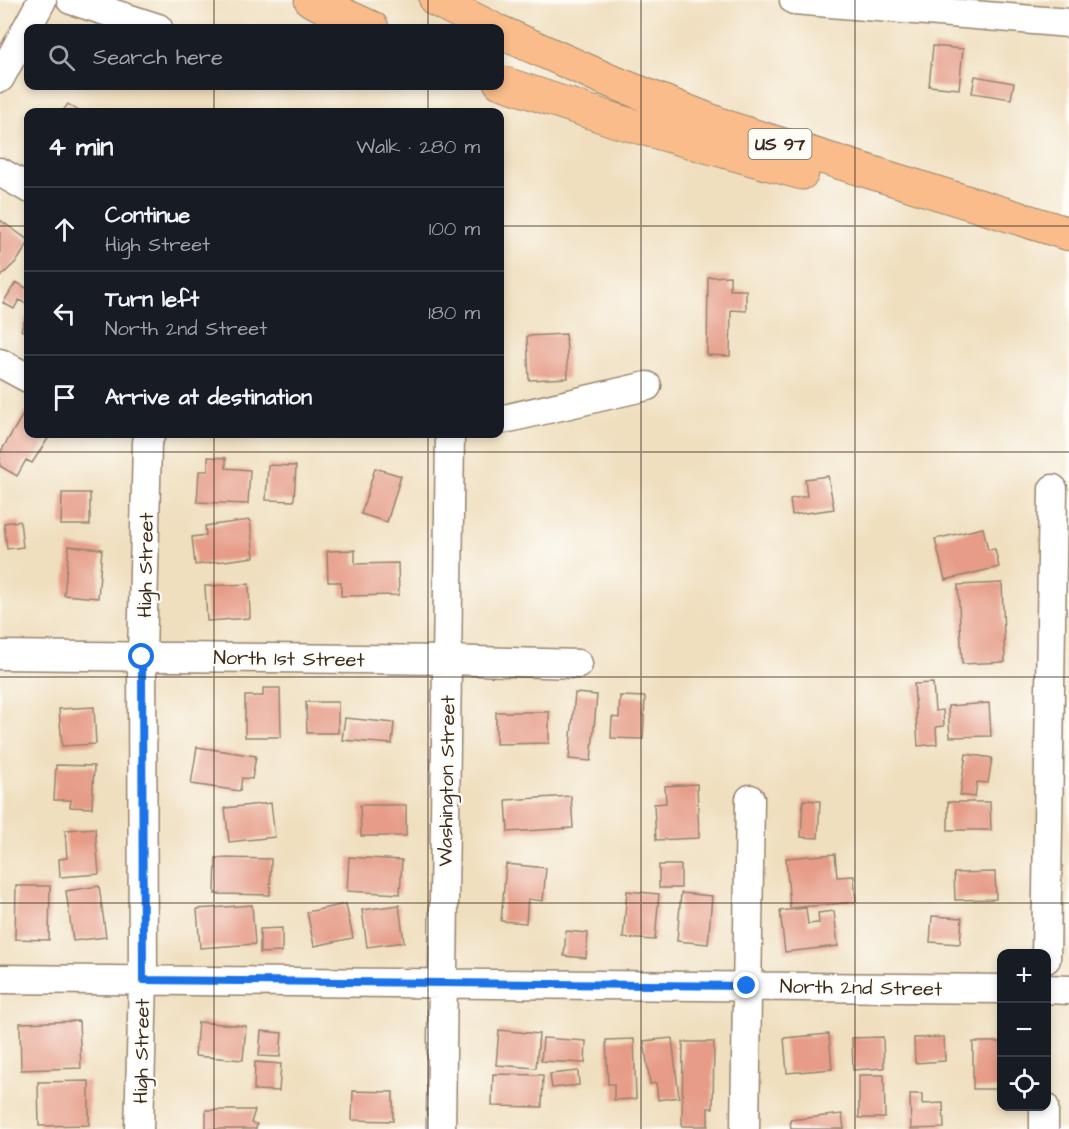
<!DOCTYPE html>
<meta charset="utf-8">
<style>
:root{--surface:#171b24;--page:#20242c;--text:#f1f3f6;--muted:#9ea1a6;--line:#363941}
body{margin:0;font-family:"Architects Daughter",sans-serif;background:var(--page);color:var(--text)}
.controls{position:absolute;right:18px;bottom:18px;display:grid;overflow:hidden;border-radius:12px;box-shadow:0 3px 9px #0003}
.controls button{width:54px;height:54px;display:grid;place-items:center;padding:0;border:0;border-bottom:2px solid var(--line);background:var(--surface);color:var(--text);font:30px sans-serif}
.stop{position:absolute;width:18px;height:18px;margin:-14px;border:4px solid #1a73e8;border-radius:50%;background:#fff}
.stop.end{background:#1a73e8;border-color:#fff;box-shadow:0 2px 6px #0008}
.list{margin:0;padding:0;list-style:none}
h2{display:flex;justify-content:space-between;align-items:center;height:78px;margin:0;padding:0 24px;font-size:26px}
h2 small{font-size:20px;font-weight:400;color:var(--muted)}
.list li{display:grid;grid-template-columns:39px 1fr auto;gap:18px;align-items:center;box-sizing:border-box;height:84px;padding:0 24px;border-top:2px solid var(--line)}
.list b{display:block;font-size:22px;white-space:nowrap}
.list p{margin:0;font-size:20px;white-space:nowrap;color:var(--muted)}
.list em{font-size:20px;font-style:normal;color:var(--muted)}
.icon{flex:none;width:33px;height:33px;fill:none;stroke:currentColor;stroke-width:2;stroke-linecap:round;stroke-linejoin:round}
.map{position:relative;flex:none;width:1069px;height:1129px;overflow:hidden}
.search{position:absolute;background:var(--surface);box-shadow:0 3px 9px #0003;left:24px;top:24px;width:480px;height:66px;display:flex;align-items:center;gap:15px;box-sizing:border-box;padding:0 21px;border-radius:12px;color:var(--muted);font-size:22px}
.panel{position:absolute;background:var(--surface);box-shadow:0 3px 9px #0003;left:24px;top:108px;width:480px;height:330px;border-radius:12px}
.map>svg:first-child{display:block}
</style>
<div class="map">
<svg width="1069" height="1129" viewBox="0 0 1069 1129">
<rect width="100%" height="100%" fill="#fdfcf7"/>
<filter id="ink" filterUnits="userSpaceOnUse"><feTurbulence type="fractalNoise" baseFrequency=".0167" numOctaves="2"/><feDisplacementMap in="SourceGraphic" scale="12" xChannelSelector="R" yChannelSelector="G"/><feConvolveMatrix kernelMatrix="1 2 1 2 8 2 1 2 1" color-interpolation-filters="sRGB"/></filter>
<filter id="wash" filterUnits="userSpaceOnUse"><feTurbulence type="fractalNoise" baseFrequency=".008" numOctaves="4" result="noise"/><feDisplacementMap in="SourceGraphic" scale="24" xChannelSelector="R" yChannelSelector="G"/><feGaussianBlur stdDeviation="1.35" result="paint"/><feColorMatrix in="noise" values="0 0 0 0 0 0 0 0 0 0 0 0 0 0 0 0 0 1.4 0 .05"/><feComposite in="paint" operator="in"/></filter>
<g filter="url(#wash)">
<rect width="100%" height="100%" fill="#f0dfbf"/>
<g id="blocks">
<!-- building -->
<path fill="#e69c87" d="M933,46l30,3 -4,40 -30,-3z
M975,76l39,7 -3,16 -39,-6z
M68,104l12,8h-18z
M0,220l28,20v4l-11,17 -17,16z
M730,276v14h16v21l-15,-1 -1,46 -23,-1 1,-78z
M16,282l12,7v10l-2,5 -7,-4 -5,9 -11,-6z
M28,312v22l-7,-4z
M566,334l2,44 -39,2 -2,-44z
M25,411l3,2v21h23l-19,29 -6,-3 -9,16 -17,-10v-13z
M208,457l18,1v10l24,2 -2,34 -51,-2 2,-31h9z
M268,465l28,1 -2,35 -28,-1z
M375,468l26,8 -14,46 -26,-8z
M828,476l6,33 -42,6 -2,-16 17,-3 -2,-17z
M62,493h28v32h-29z
M250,520l4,37 -59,8 -3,-28 14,-2 -1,-9z
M20,521l3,26 -16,2 -3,-26z
M983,528l5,22 7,-1 4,18 -54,13 -10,-41z
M69,546l33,3 -4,49 -34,-3z
M355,550v14l43,-1 1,32 -58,1v-14h-13l-1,-31z
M1002,583l3,79 -43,2 -4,-79z
M249,584l1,34 -43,3 -2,-35z
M933,683l2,28 8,-1 1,16 -8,1 1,17 -19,2 -4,-62z
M263,688h17l1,49h-36v-41h18z
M575,693l22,2 -6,66 -22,-2z
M620,696l25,1 -2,42 -32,-1 1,-21 7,1z
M306,702h32v31h-31z
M989,703l2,33 -41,1 -2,-31z
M94,707l2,37 -34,2 -3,-37z
M496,712h53v31l-53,1z
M345,718l49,5 -2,21 -50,-4z
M197,747l59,9 -4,23 -10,-1 -2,13 -49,-7z
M966,754l26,4 -4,25 -11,-1 -2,15 -15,-2z
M56,765l38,1 -2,42 -22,-1 1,-7h-17z
M697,784l2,54 -43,2 -2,-36 12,-1 -1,-17z
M571,796l2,32 -65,4 -2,-32z
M803,800l17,1 -2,37 -17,-1z
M948,802h42l1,28h-43z
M271,803l4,34 -46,5 -4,-34z
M360,805h46v31h-45z
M95,828l4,46 -39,3 -1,-18 8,-1 -2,-28z
M835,854l2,23 17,-1 2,26 -66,6 -4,-50z
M349,857l53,3 -2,34 -53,-3z
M216,858l55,1 -1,36 -55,-1z
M506,864l40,4 -3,33 -15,-2 -2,24 -25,-2z
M659,865h22v23h-22z
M995,872l1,27 -41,1 -1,-27z
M16,886h34l-1,54 -34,-1z
M99,886l7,51 -33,4 -7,-50z
M627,891l32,3 -4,46 -32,-2z
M681,893l31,3 -4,48 -31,-3z
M346,904l7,34 -39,8 -7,-34z
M252,905l3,39 -55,4 -3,-39z
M399,905l5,37 -37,5 -5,-37z
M806,908l2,16 11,-1 -1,-10 16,-2 4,35 -53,6 -5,-41z
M932,916l30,2 -2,26 -30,-2z
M282,928v24l-22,1v-24z
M566,931l22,2 -2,25 -22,-2z
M79,1021l2,47 -60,2 -1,-47z
M198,1022l48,4 -3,34 -48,-4z
M499,1030l40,4 -3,34 -40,-3z
M261,1031l21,2 -2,24 -21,-1z
M829,1034l3,35 -45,4 -3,-35z
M883,1037l1,31 -31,2 -1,-32z
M944,1037l1,24 -30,2 -1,-25z
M543,1038l43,3 -1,22 -44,-2z
M672,1038l7,59 -21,3 -2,-17 -6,1 -6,-43z
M634,1039l2,60 -22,1v-16h-6l-2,-44z
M683,1042h31l-1,66h-5v18h-26z
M973,1042h29v47h-29z
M255,1062l26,2 -2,27 -25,-1z
M578,1071l1,14 -27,3 -2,-14z
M493,1074l50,1 -1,32 -50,-1z
M859,1075h25l1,43h-26z
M89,1081v44l-50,1 -1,-44z
M353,1091l40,1v29l-41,-1z
M910,1094h12v10l21,-1 1,25 -33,1z
M206,1110h49l-4,13 6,1 -1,5h-50z
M842,1114l2,15h-53l-1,-9z"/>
</g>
</g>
<g filter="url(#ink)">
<use href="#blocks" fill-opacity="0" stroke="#96846e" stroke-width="1.5"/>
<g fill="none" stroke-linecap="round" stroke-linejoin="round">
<defs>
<path id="minor" d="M71,0l87,28
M794,0l275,23
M0,78l42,-78
M0,172l28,16
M0,363l28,15
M500,420l147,-34
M0,655l447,5 131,4
M1046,959l7,-470
M0,979l1002,10
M1046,989l23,1
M139,1129l4,-149 -1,-323 5,-215 4,-8
M441,1129l9,-695
M745,1129l5,-330
M1044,1129v-23"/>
<path id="highway" d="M311,0l61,28
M436,0l55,28
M500,32l108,48 124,49 337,105
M500,82l117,39 185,52"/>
</defs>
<!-- minor casing -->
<use href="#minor" stroke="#96846e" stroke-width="31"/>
<!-- highway casing -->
<use href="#highway" stroke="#96846e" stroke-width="35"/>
<!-- minor -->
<use href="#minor" stroke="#fff" stroke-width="28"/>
<!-- highway -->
<use href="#highway" stroke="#f9bc8a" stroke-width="33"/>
</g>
</g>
<g fill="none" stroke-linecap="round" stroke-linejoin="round" filter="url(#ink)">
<!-- route -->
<path stroke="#1a73e8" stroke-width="8" d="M142,657l1,323 604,6"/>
</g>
<!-- grid -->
<path fill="none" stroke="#3b2a1e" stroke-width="1.5" stroke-opacity="0.55" d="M214,0v28M428,0v28M641,0v1129M855,0v1129M214,86v26M428,86v26M0,226h28M500,226h569M214,434v695M428,434v695M0,452h1069M0,677h1069M0,903h1069"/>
<g text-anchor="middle" stroke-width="4.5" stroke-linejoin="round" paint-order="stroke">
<!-- shield labels -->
<rect fill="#fdfcf7" stroke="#75695f" stroke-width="1.5" x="748.5" y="129" width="63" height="30" rx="4.5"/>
<g font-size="18" font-weight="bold" fill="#3b2a1e">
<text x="780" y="150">US 97</text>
</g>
<!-- street labels -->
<g font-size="20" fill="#3b2a1e" stroke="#fdfcf7">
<text transform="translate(145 565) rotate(-89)" y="7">High Street</text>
<text transform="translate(289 658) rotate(1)" y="7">North 1st Street</text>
<text transform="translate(446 781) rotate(-89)" y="7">Washington Street</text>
<text transform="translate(861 987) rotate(1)" y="7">North 2nd Street</text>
<text transform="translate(141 1051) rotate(-89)" y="7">High Street</text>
</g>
</g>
</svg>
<div class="controls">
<button>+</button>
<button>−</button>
<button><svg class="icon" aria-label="locate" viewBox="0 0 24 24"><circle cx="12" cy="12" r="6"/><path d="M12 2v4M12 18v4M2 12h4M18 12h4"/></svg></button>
</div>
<div class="stop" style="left:142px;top:657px"></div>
<div class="stop end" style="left:747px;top:986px"></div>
<div class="search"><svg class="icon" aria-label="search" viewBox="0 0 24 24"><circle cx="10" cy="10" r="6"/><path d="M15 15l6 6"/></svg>Search here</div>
<section class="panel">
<h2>4 min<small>Walk · 280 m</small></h2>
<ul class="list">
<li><svg class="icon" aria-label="ahead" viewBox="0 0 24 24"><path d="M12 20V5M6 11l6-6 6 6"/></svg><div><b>Continue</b><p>High Street</p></div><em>100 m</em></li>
<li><svg class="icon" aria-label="left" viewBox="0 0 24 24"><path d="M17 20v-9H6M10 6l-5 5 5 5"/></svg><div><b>Turn left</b><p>North 2nd Street</p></div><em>180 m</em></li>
<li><svg class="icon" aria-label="arrive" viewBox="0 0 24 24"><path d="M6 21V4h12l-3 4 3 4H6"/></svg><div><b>Arrive at destination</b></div></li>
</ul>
</section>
</div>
